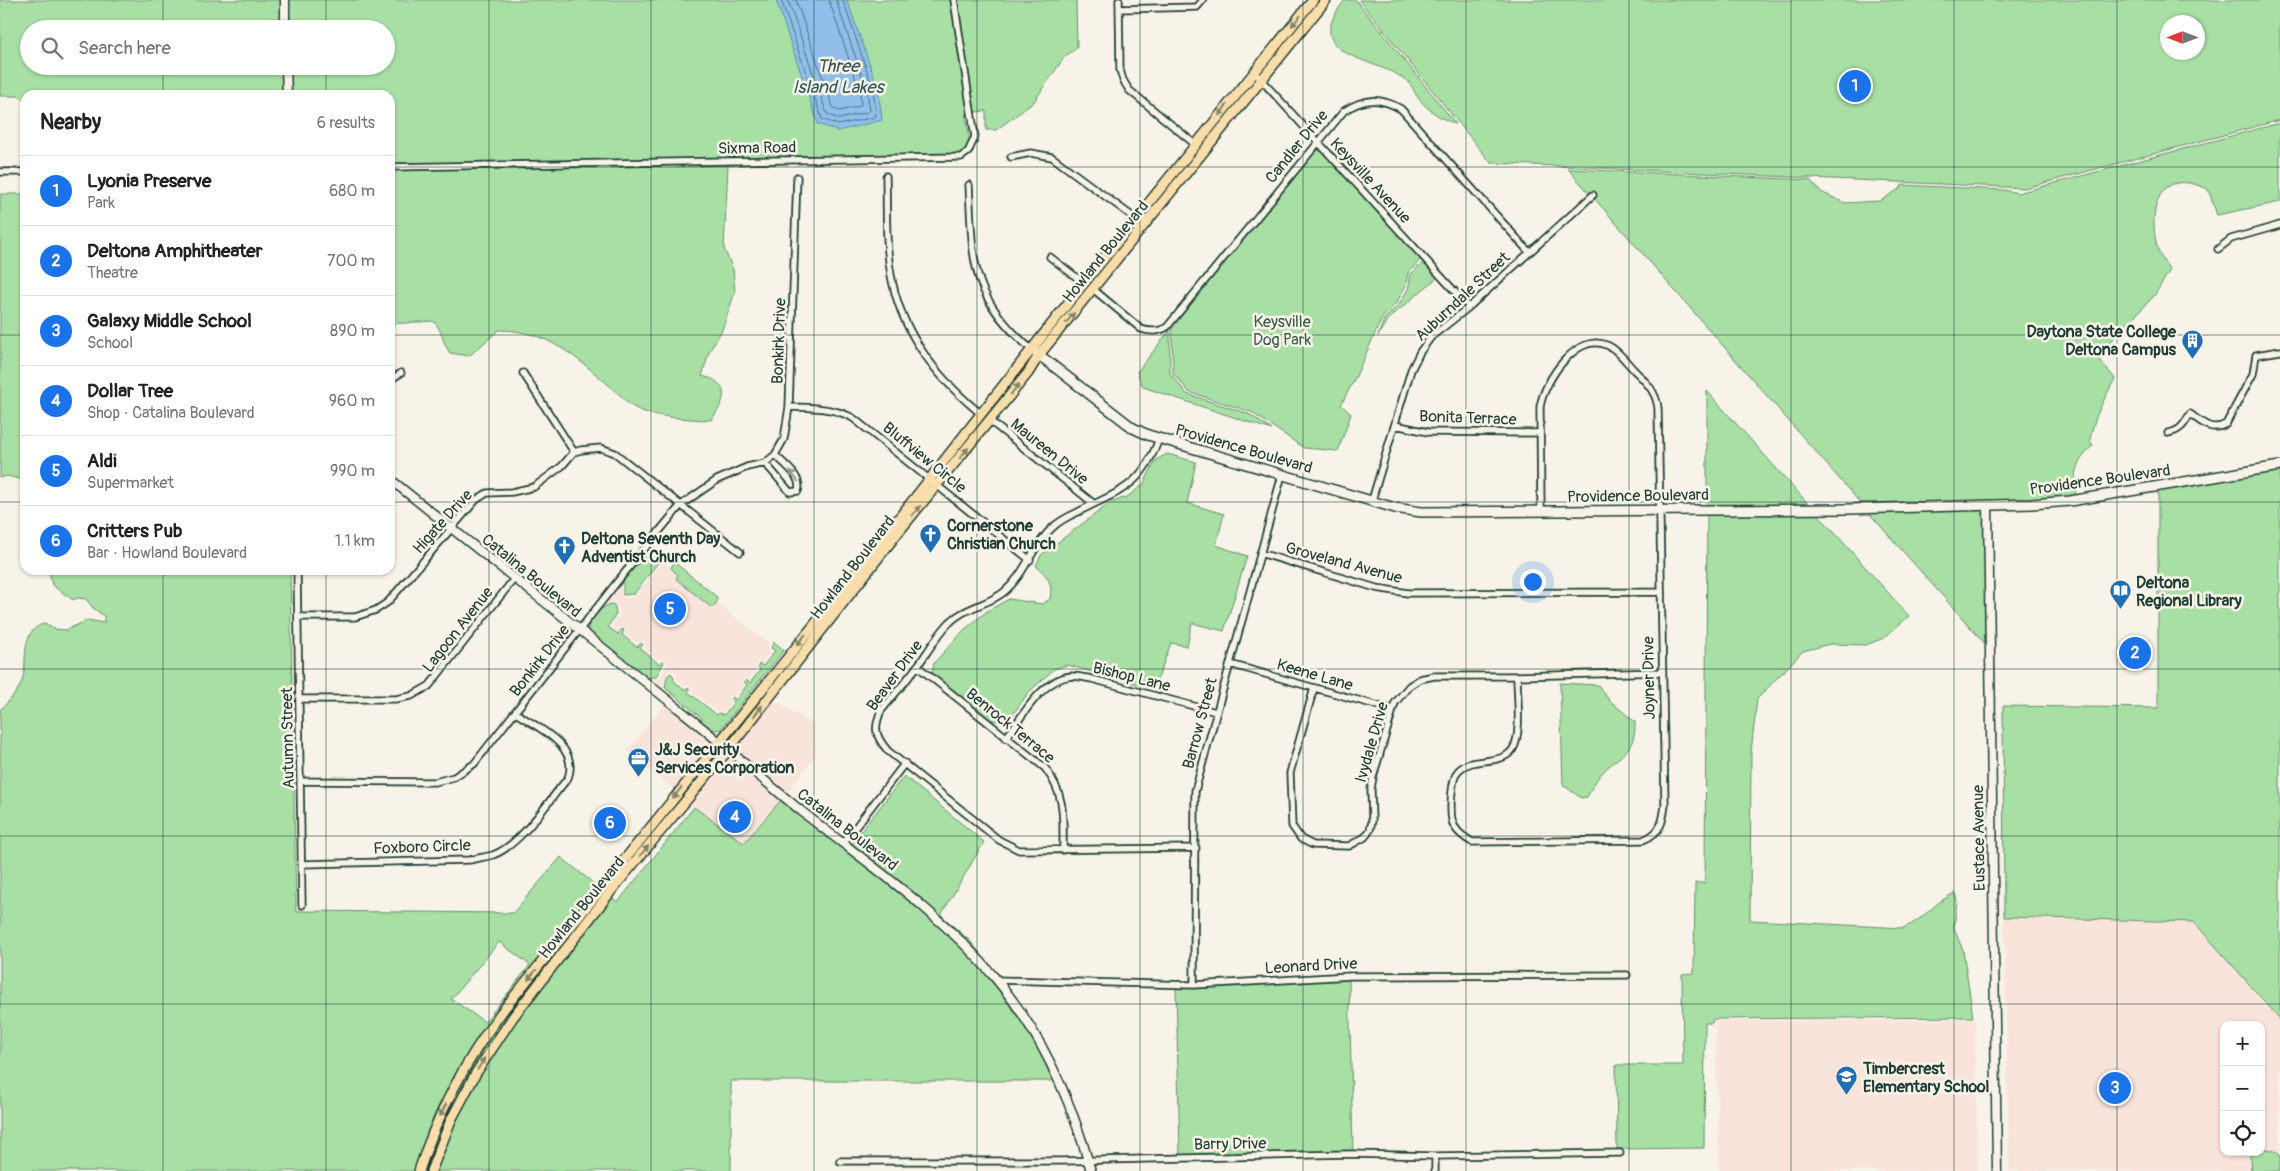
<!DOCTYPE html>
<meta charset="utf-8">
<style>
:root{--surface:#fff;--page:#f2f2f2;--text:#222;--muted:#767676;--line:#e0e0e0;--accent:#1a73e8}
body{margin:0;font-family:Pangolin,sans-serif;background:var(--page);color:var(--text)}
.controls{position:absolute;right:15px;bottom:15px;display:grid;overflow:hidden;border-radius:10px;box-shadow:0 1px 4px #0004}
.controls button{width:45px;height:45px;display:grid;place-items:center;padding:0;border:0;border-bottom:1px solid var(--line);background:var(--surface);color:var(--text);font:25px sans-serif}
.compass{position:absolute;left:2160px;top:15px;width:45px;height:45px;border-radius:50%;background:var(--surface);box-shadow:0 1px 4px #0004;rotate:270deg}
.you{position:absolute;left:1532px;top:581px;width:18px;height:18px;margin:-12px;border:4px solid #fff;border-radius:50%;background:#1a73e8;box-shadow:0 0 0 8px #1a73e833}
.badge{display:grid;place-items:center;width:32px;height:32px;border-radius:50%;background:var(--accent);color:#fff;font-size:16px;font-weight:700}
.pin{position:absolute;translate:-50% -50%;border:2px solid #fff;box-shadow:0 1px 5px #0006}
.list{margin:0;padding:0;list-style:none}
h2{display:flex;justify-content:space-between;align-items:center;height:65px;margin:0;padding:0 20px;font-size:21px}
h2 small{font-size:16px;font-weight:400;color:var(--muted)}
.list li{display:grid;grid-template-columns:32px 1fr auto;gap:15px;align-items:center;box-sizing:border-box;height:70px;padding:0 20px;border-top:1px solid var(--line)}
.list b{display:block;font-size:19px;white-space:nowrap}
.list p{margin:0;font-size:16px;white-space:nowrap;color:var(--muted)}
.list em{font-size:16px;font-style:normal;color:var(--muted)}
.icon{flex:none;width:28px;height:28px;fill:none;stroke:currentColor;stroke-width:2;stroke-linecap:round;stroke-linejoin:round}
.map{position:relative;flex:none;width:2280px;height:1171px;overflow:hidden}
.search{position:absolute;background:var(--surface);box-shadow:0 1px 4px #0004;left:20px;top:20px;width:375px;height:55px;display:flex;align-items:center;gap:12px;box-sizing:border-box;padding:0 18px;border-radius:28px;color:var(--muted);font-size:19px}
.panel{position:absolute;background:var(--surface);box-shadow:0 1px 4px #0004;left:20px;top:90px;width:375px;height:485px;border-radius:15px}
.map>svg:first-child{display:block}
</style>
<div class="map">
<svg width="2280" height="1171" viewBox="0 0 2280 1171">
<rect width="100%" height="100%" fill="#f7f3e8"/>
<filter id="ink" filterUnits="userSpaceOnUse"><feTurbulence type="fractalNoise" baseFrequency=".02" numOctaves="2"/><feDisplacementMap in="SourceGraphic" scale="10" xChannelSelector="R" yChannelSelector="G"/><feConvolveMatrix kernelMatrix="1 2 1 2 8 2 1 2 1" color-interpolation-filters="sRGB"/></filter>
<g filter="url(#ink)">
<!-- built -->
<path fill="#f9e4dc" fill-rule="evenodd" d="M663,561l107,83 -2,4 3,3 -9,12 -4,-2 -3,3 2,5 -8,10h-6l-2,4 3,3 -9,10 -3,-1 -4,3 2,5 -6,8 -7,1 -26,-21 2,-2 -3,-4 -5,1 -9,-7v-6l-4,-3 -3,1 -5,8 -1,10 35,31 -50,-39 12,-3 8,-14 -1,-3 -5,-3 -4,2 -14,-12 1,-4 -2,-3 -6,2 -12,-9 2,-4 -3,-3h-4l-3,4 -6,-5 8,-11v-7l-5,-6 -8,1 14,-18 2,12 8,1 5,-2z
M772,699l41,25 3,31 -30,39 -53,-44z
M666,702l49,40 -40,49 -48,-40z
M729,754l53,45 -38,44 -55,-40z
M2004,917l190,5 86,98v151h-271zM2224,1025h37v127h-37z
M1975,1019l3,152h-259l-4,-150z"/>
<!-- green -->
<path fill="#a8dfa4" stroke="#648e6c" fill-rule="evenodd" d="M0,0h281l1,29h-253v37h254l1,29h-259v6l-7,-5h-18z
M288,0h662l18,113 -3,1c3,15 9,30 -5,40l-570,10v-69h-100v-29h96v-37h-97z
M957,0h119l1,48 -12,8 -32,47 -37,27h-10v-19l-11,1z
M1345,0h11l100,124c-15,-5 -27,-13 -37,-25 -5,-6 -7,-15 -13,-19 -34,-24 -108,-23 -61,-80z
M1359,0h921v120l-255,68 -534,-25zM2198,22v30h-30v-30z
M2280,123v79l-63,13 -9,-26c-6,-2 -12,-5 -19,-6 -38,-6 -39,41 -31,67 2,7 8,14 12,20l-16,26 -57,60 18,23c-11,20 -22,39 -25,62l3,4c-19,21 -19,24 -17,52l-44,4 -169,5 -269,-308 3,-4 -5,-3 -3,2 -21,-24 242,11 11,12 24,11 35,-2 21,-13 1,-3 102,5 14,3z
M1314,151h8l7,7 92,101 -13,14 -3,14 -8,15 -15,16 -26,58 -15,29 10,9 -13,37 -34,-3 -53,-36 -62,-20 -16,-19 -1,-45z
M937,160l-209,5 -4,84 9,20 2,23 -13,38 -13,22 -7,24c3,1 9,2 12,4 18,11 6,28 -3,40 -23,-1 -50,-2 -72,-10 -10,-4 -19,-16 -27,-22 -35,-30 -64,-58 -113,-58l-30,26 -19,-3c-8,-10 -7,-23 -17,-32l-43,3v-154z
M0,194h25v286l-18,-4 -7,2z
M1423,262l15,15 -51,43 -9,16 6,-17 16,-16 8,-14 3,-15z
M1170,330v43l17,21 62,20 23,16 -129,-43 -6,-15z
M1707,391l103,115h-103z
M1167,454l29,8 -9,41 37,11 -8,31 31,11 -23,75 -32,-8 -5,23 -16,-3 -14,38 -9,6 -81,-22 -13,4 -26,24 -17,24 -12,5 -13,-4 -54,-44 2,-11 31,-34 22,-18 22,-12 33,5 8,-5c3,-16 -2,-23 -14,-33l5,-11 69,-52 17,-6 16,-12 13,-25z
M2280,470v549l-86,-97 -190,-5 -1,-211 155,2v-218z
M1985,508l1,137 -118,-133z
M1707,512h109l93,104 -25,22 -18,7 -36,-1 -27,7 -46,48 -6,53 -1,168 153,8c22,-8 30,-26 52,-35l2,8 -3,28 9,21 10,67 -260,2 -1,4h-7l-1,125 -87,1 -1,-84h67l-1,-91 12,-1 1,-90h10z
M656,549l7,6 -3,5 -26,34 -11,1v-14l24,-30z
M674,562l43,35v5l-5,6 -36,-29 2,-4 -7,-7z
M49,570h241l6,341 217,2 48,-56 37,30 -117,148 -65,136h-416v-461c8,-8 18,-18 22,-29 7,-21 -4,-49 23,-58l10,6 11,1 22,-10 16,3v-7l-11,-8 -7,-9 -9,-1 -4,2 -21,-15zM499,942l31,23 -45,57 -34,-23z
M612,604l3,2 1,8 -8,13 10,7 4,-5 2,1 -2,5 15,12 4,-4 2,2 -3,3 19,16 3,-4 2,2 -8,15 -10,1 -58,-47c-1,-10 14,-26 24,-27z
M774,642l10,8 -63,79c-9,3 -15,-2 -20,-8l1,-3 -37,-30 2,-12 4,-3 3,4 -1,3 12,10 3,-3 2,2 -2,3 29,23 2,-2 5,2 10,-13 -3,-2 2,-3 3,3 11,-15 -3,-3 2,-2 4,3 10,-13 -2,-4 1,-2 4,2 12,-15 -4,-3z
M1560,683l38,2 11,15 26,22c1,31 -16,32 -33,51 -6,6 -10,16 -15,24l-6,1 -18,-13z
M904,776l80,66 -43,73 29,26 30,36 -42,-45 -110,-91 4,2z
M782,799c82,65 173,126 232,212 15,22 30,44 38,70h-321v90h-296l20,-50 24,-47 18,-30 114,-147 7,5 76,-95 50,36z
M603,891l3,2 -115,148 -18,30 -45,100h-5l20,-54 43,-79z
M1349,979l4,173 -173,3 -4,-168z
M2264,1148l11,3 5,4v16h-29l-1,-15 4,-4h7v-3z"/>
<!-- water -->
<path fill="#8fbfea" stroke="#628ba1" d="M776,0h71l31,88 4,32 -44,11 -20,-7z"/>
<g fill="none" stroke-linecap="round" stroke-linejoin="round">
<!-- shore -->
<path stroke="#4c717d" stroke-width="1" d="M781,0l41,119 16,6 37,-8 1,-2 -3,-26 -30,-89
M788,0l39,114 12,5 29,-7 2,-2 -3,-19 -31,-91
M796,0l37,108 6,3 21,-5 1,-2 -1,-12 -31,-92"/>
<defs>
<path id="minor" d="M1119,0l1,70 3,10 6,10 67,55
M1119,9l78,-2 6,-7
M1254,72l215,235
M1011,157l20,-4 21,4 84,62
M390,167l571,-10 7,-5 7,-15 -21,-137
M0,172h25
M886,176c1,33 -1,67 5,99 10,58 45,102 89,138
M969,185c4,78 0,110 63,165
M2218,249l13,-10 49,-14
M1050,257l34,26
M1093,289l48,40c9,3 18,3 26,-2l177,-216c20,-13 36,-14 57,-2l128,143
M523,373l51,79
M390,380l11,-7
M789,407c23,1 44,0 64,11l177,142
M990,421l103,82
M1395,425l33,7 112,1
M2168,433c12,-2 16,-8 22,-19 13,9 21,18 36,10l27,-50 3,-19 24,-4
M1159,439c-19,50 -39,51 -81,73 -9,4 -19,9 -26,16 -20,18 -27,47 -48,64 -16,13 -40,15 -56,32 -11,12 -20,27 -29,40 -12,16 -26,32 -38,47 -8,18 -5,26 7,40l111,89 20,10 177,-2
M765,463l25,29 8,-1c5,-14 -14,-27 -23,-36
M1372,500l39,-130 9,-18 11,-15 38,-30 124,-112
M1260,553l116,35 32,5 253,-1
M297,570l5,335
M299,617h56l21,-7 12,-8 88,-102 11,-7 25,-1 22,-5 28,-21 12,-14 7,-2 20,-2 14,5 125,99
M1230,664l163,46
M917,666l128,102c21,28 18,49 18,82
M1517,676c0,18 5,59 -4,73 -12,18 -41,6 -55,22 -7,8 -8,39 -6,49 2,10 11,17 20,22l171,-2c18,-7 20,-18 22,-35l-7,-397c-2,-17 -12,-26 -24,-38 -7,-7 -15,-19 -25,-24 -32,-16 -65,35 -69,61l1,104
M1314,688l-24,85 2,53 9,13 12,6 36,1 16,-9 5,-7 2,-9 -1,-32 2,-12 22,-74 14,-17 11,-7 14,-3h83l145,-4
M300,699h96l15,-3 18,-10 85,-107
M1006,738c16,-21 36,-60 66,-62 6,0 14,2 20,3l124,33
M301,781l134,1 19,-5 20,-13 143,-182 64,-77 36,-25 30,-13 18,-4 10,-8 9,-16 5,-32 8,-230
M844,842l61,-79
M302,864l168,-4c7,-2 16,-3 23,-5 28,-10 56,-55 75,-77 12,-32 -30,-50 -52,-65
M997,980l197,5 156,-9 277,-1
M1194,985l1,-194 87,-316
M1435,1156v15
M840,1161h222l288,-7 85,2 185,-3"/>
<path id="tertiary" d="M285,0v29
M286,66l1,29
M390,479c94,76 190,150 284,226 45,35 87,74 131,109 66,52 137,100 191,165 46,55 76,123 95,192
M1988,505l9,666"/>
<path id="secondary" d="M1034,351l99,77 15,7 247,73 26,4 428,-3 183,-5 38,-3 210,-35"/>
<path id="primary" d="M419,1171c19,-59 48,-113 85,-162l336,-416 244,-310 229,-283
M431,1171l20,-51 25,-47 37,-56 102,-131 113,-136 168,-215 132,-162 11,-18 287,-355"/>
</defs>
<!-- minor casing -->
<use href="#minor" stroke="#1f3d34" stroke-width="9"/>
<!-- tertiary casing -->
<use href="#tertiary" stroke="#1f3d34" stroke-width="11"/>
<!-- secondary casing -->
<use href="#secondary" stroke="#1f3d34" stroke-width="12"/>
<!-- primary casing -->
<use href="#primary" stroke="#1f3d34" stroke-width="12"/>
<!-- minor -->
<use href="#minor" stroke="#f7f3e8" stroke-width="5.5"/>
<!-- tertiary -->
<use href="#tertiary" stroke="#f7f3e8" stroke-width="8"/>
<!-- secondary -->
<use href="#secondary" stroke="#f7f3e8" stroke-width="9"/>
<!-- primary -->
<use href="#primary" stroke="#f9deab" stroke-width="9"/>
</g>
<!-- one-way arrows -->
<defs><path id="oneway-solid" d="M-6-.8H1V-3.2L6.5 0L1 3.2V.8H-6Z" transform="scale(1.25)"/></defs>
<g fill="#81856a">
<use href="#oneway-solid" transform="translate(1296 21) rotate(130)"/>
<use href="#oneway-solid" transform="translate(1223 110) rotate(128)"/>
<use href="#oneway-solid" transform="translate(1070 318) rotate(-51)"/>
<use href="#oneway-solid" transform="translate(1015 389) rotate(-51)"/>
<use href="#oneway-solid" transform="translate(964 453) rotate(-51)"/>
<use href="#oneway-solid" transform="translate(916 511) rotate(-49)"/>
<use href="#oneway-solid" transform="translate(801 640) rotate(130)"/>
<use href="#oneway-solid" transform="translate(758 711) rotate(-52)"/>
<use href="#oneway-solid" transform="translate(677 793) rotate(129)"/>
<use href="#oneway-solid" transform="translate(644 851) rotate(-50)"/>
<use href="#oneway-solid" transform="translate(532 975) rotate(129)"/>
<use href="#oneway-solid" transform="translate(481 1064) rotate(-58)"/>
<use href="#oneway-solid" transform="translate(443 1110) rotate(117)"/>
</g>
<use fill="#8b988e" href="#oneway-solid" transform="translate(794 476) rotate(-127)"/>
</g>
<!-- grid -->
<path fill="none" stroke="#1f3d34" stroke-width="1" stroke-opacity="0.55" d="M163,0v29M326,0v29M489,0v1171M651,0v1171M814,0v1171M977,0v1171M1140,0v1171M1303,0v1171M1466,0v1171M1629,0v1171M1791,0v1171M1954,0v1171M2117,0v1171M163,66v29M326,66v29M0,167h25M390,167h1890M0,335h25M390,335h1890M0,502h25M390,502h1890M163,570v601M326,570v601M0,669h2280M0,836h2280M0,1004h2280"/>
<!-- icons -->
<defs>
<symbol id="building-pin" viewBox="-11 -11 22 30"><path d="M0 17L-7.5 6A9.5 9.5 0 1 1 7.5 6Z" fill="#1f6fb2" stroke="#f7f3e8"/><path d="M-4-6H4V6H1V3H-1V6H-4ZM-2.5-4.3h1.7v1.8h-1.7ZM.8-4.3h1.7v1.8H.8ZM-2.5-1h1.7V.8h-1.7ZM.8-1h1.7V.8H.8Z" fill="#fff"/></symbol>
<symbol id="church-pin" viewBox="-11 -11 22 30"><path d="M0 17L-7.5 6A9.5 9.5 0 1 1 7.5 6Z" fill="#1f6fb2" stroke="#f7f3e8"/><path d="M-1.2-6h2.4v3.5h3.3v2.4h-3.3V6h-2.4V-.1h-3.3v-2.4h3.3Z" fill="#fff"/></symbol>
<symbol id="library-pin" viewBox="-11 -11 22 30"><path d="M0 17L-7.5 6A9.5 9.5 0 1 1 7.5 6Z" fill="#1f6fb2" stroke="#f7f3e8"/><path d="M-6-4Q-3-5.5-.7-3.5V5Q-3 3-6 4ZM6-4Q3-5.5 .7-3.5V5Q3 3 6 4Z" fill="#fff"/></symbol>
<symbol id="office-pin" viewBox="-11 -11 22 30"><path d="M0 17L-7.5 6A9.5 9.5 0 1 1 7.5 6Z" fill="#1f6fb2" stroke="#f7f3e8"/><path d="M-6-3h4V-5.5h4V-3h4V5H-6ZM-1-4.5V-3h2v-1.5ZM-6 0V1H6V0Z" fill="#fff"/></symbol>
<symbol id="school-pin" viewBox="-11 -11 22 30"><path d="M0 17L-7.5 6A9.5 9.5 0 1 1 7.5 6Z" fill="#1f6fb2" stroke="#f7f3e8"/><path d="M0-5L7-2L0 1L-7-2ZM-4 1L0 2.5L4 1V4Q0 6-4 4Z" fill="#fff"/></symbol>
</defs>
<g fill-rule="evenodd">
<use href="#building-pin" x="2180" y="328" width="25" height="34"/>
<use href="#church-pin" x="918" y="522" width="25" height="34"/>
<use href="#church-pin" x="552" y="534" width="25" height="34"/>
<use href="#library-pin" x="2108" y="578" width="25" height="34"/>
<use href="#office-pin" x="626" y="746" width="25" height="34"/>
<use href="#school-pin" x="1834" y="1064" width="25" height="34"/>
</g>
<g text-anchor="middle" stroke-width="5" stroke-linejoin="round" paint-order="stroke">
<!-- street labels -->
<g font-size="16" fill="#1f3d34" stroke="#f7f3e8">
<text transform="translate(1296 146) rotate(-51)" y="6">Candler Drive</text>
<text transform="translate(757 147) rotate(-1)" y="6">Sixma Road</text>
<text transform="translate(1371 180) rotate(47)" y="6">Keysville Avenue</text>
<text transform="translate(1105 251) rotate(-51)" y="6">Howland Boulevard</text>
<text transform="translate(1462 296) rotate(-43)" y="6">Auburndale Street</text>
<text transform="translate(778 341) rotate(-88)" y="6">Bonkirk Drive</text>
<text transform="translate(1468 417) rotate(2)" y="6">Bonita Terrace</text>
<text transform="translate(1244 448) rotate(16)" y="6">Providence Boulevard</text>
<text transform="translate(1050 451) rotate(39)" y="6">Maureen Drive</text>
<text transform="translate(925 457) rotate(39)" y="6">Bluffview Circle</text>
<text transform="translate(2100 479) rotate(-8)" y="6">Providence Boulevard</text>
<text transform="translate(1638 495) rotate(-1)" y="6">Providence Boulevard</text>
<text transform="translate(442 521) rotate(-48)" y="6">Higate Drive</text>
<text transform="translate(1344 562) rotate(15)" y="6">Groveland Avenue</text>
<text transform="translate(852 567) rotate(-52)" y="6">Howland Boulevard</text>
<text transform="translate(532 575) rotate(39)" y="6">Catalina Boulevard</text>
<text transform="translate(457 629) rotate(-52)" y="6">Lagoon Avenue</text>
<text transform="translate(539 660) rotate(-52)" y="6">Bonkirk Drive</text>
<text transform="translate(1315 674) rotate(16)" y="6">Keene Lane</text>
<text transform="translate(894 675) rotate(-54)" y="6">Beaver Drive</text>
<text transform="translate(1132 676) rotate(14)" y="6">Bishop Lane</text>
<text transform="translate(1648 678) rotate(-91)" y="6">Joyner Drive</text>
<text transform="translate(1199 723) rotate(-75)" y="6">Barrow Street</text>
<text transform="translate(1011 725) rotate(39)" y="6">Benrock Terrace</text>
<text transform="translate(287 738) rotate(-91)" y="6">Autumn Street</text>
<text transform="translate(1371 742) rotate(-74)" y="6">Ivydale Drive</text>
<text transform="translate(848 829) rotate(38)" y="6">Catalina Boulevard</text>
<text transform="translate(1978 838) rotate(-91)" y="6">Eustace Avenue</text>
<text transform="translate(422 846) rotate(-2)" y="6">Foxboro Circle</text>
<text transform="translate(581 907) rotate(-51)" y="6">Howland Boulevard</text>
<text transform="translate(1311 965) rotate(-3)" y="6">Leonard Drive</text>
<text transform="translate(1230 1143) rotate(-1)" y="6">Barry Drive</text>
</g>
<!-- park labels -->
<g font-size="16" fill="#3a5d4a" stroke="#f7f3e8">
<text x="1282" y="327">Keysville<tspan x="1282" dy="18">Dog Park</tspan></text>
</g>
<!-- poi labels -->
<g font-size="16" font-weight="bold" fill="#1f3d34" stroke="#f7f3e8" text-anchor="start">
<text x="2176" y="337" text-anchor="end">Daytona State College<tspan x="2176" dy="18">Deltona Campus</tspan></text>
<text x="947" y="531">Cornerstone<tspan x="947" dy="18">Christian Church</tspan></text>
<text x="581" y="544">Deltona Seventh Day<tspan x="581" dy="18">Adventist Church</tspan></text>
<text x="2136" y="588">Deltona<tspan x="2136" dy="18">Regional Library</tspan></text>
<text x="655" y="755">J&amp;J Security<tspan x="655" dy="18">Services Corporation</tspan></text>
<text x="1863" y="1074">Timbercrest<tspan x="1863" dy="18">Elementary School</tspan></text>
</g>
<!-- water labels -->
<g font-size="18" font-style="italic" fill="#355758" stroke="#f7f3e8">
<text x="838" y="72">Three<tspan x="838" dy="21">Island Lakes</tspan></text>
</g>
</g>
</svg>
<div class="controls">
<button>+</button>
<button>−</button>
<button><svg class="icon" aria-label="locate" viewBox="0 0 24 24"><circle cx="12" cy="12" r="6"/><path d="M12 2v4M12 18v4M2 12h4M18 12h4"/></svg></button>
</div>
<svg class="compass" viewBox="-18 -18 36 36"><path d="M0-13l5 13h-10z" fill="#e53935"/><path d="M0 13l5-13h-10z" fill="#767676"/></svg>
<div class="you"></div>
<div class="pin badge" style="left:1855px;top:86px">1</div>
<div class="pin badge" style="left:2135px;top:653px">2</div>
<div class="pin badge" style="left:2115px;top:1088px">3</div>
<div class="pin badge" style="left:735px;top:817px">4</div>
<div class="pin badge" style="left:670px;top:609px">5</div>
<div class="pin badge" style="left:610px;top:823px">6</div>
<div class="search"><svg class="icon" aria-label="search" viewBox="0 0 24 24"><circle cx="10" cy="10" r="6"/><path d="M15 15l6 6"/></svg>Search here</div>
<section class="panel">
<h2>Nearby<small>6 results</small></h2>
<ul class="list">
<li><span class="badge">1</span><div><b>Lyonia Preserve</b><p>Park</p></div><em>680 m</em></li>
<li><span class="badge">2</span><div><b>Deltona Amphitheater</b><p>Theatre</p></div><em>700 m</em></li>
<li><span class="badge">3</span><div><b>Galaxy Middle School</b><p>School</p></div><em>890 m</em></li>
<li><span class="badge">4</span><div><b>Dollar Tree</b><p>Shop · Catalina Boulevard</p></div><em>960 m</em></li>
<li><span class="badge">5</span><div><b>Aldi</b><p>Supermarket</p></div><em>990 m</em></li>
<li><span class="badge">6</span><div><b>Critters Pub</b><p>Bar · Howland Boulevard</p></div><em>1.1 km</em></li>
</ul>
</section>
</div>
